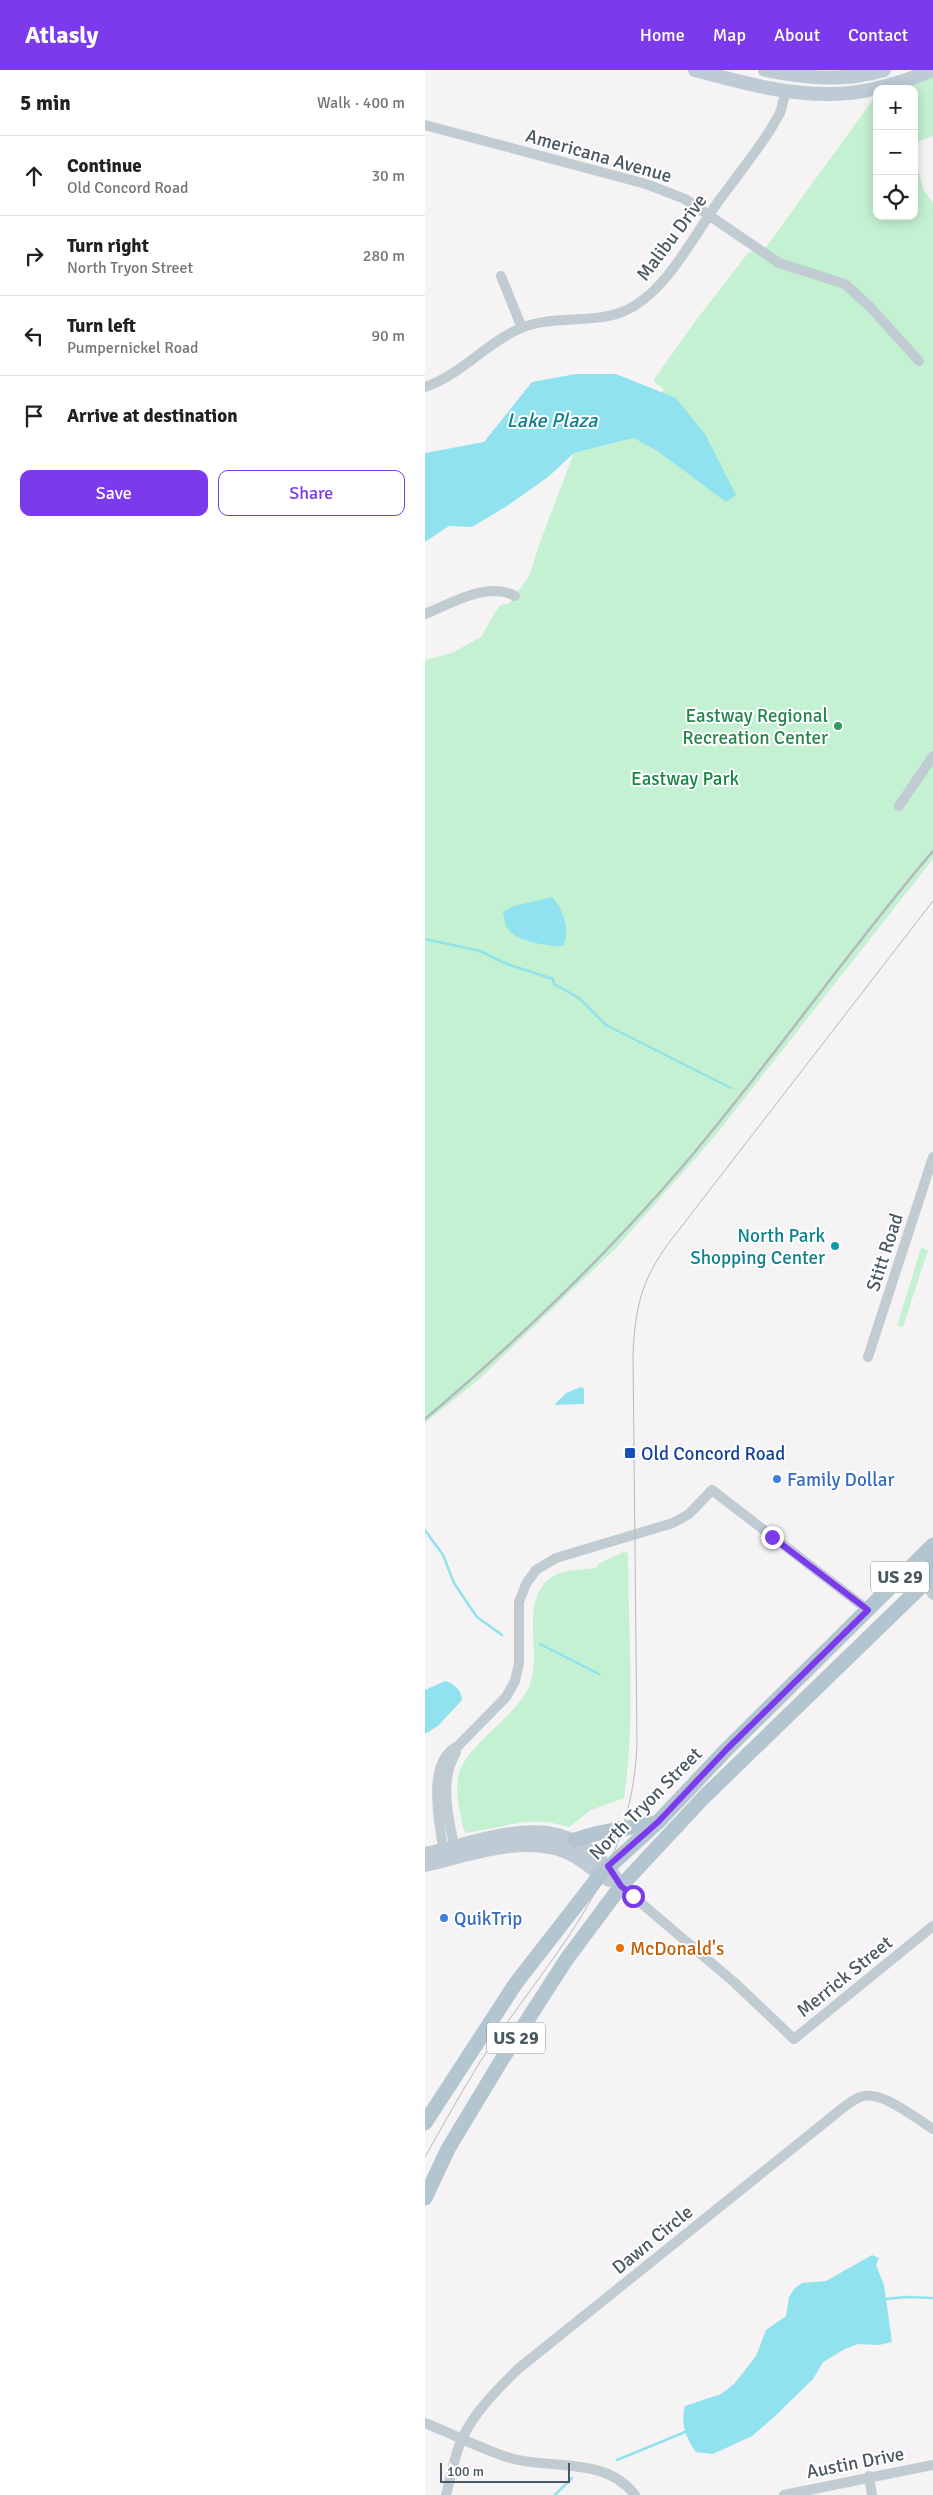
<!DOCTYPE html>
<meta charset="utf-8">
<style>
:root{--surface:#fff;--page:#f2f2f2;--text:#202124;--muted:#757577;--line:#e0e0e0;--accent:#7c3aed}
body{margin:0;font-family:Signika,sans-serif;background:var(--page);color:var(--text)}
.controls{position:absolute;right:15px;top:15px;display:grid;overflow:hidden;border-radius:10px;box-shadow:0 2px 12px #0003}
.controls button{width:45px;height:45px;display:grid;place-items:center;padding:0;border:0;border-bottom:1px solid var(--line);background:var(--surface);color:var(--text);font:25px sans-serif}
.scale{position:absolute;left:15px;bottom:12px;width:130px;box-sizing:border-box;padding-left:5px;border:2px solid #4a5861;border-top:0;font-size:14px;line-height:18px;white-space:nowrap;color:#4a5861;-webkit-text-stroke:4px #fff;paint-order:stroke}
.stop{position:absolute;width:15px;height:15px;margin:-11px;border:4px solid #7c3aed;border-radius:50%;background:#fff}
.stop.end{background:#7c3aed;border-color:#fff;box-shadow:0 1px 5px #0008}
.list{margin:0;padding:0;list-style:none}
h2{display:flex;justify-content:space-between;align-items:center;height:65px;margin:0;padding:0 20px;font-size:21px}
h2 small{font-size:16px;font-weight:400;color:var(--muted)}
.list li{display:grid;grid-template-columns:32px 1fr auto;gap:15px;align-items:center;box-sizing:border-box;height:80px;padding:0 20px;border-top:1px solid var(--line)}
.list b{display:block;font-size:19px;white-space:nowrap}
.list p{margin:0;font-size:16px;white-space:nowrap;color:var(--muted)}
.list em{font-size:16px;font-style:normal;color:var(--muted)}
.actions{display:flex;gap:10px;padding:15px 20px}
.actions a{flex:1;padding:11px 0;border:1px solid var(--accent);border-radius:10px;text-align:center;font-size:18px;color:var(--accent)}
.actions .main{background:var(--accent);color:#fff}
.icon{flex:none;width:28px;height:28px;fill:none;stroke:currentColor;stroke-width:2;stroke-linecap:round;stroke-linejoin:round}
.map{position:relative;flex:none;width:508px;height:2425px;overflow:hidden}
header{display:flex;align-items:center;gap:30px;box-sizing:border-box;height:70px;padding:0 25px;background:var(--accent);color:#fff}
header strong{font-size:24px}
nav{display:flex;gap:28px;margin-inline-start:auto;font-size:18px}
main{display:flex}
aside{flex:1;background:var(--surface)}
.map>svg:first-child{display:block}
</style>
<header>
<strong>Atlasly</strong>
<nav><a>Home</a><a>Map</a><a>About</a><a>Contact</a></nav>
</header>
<main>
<aside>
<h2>5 min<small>Walk · 400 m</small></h2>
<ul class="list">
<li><svg class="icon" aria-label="ahead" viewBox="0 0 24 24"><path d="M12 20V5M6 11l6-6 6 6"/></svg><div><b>Continue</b><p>Old Concord Road</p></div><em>30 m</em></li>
<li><svg class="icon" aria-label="right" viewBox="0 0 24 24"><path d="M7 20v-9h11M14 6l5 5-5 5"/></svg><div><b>Turn right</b><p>North Tryon Street</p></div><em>280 m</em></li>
<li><svg class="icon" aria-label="left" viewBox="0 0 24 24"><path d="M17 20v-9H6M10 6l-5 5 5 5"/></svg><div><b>Turn left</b><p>Pumpernickel Road</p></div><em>90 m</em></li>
<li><svg class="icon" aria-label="arrive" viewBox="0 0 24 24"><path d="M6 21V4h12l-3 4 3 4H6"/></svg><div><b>Arrive at destination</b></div></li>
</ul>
<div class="actions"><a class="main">Save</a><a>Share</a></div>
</aside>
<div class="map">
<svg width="508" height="2425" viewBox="0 0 508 2425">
<rect width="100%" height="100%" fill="#f5f3f3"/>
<!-- green -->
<path fill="#c3f1d1" d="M508,5v61l-19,7v-54h-23z
M452,24v122h37v-65l9,38 10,14v656l-219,278 -97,110 -139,133 -53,43v-763l27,-7 29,-16 18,-31 11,-3 19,-27 11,-34 34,-89 54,-13 36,-51 -11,-8 44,-62 51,-66 19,-7z
M496,1178l7,2 -25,77 -6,-1z
M199,1482l4,1c0,81 8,164 -4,245l-33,12 -22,17 -21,-5h-24l-58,11 -3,-5c-2,-15 -8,-33 -5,-49 4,-32 56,-59 71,-92 13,-31 -7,-78 15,-103 15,-18 37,-12 54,-17v-3z"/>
<!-- water -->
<path fill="#90e3ee" d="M151,304h40l60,24 29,36 31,61 -10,7 -67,-50 -25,-14 -60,15 -26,24 -41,29 -35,21 -23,-1 -24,16v-89l59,-11 48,-60z
M127,827c11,12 19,33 11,49 -15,0 -48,-4 -56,-19 -3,-4 -3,-11 -4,-15l11,-6z
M156,1317l3,2v15l-30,1 12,-12z
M20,1611c9,2 17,10 17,19l-24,26 -13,8v-44z
M447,2185l7,3 -3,7 8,20 8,57 -13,3 -21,-1 -13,5 -22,13 -10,17 -40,39 -21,18 -39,18 -17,-2c-10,-13 -16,-29 -11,-46l36,-12 13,-10 22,-28 10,-26 20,-14 3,-19 6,-9 7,-5 24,-2z"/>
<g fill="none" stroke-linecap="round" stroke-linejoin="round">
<!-- stream -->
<path stroke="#90e3ee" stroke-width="2.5" d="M0,869l55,12 27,13 46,15 1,5 25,14 27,27 125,63
M0,1460l18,25 11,28 14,21 9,13 25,18
M115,1574l59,30
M461,2229l20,-2 27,1
M192,2390l68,-28
M130,2425l17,-17"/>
<!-- street -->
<path stroke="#c1cbd2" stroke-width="10" d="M0,55l221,59 39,15 94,64 66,21 26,24 48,53
M76,206l21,52
M0,317c36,-12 61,-44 96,-59 32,-13 69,-4 101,-16 42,-16 71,-75 96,-110 17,-23 35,-46 51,-70l11,-19 6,-22
M0,544c26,-10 62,-33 90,-18
M474,736l34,-50
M443,1287l65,-200
M499,1513l9,12
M30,1781c-6,-35 -17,-67 1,-99
M19,1784c-4,-29 -19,-93 14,-108l48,-49 9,-16 4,-18v-61l7,-18 10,-14 20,-12 117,-35 16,-9 23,-24 156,120
M196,1816l114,97 59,56 139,-113
M0,2353c28,11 56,26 85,35 42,12 95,-2 125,37
M444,2406l3,19
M21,2425c5,-19 8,-39 16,-56 12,-27 36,-50 56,-70l316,-254c8,-6 16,-14 26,-18 21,-8 55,21 73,32
M359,2425l149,-30"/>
<!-- secondary -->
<path stroke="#bfcbd4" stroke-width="14" d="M270,0c45,12 91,25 137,24 35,0 69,-11 101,-24
M340,0c40,8 79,12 119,0
M0,1784c79,-18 143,-51 196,32
M0,1795c43,-10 96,-30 139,-14 18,6 29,20 45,29"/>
<!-- primary -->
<path stroke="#b3c5d1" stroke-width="15" d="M499,1513v-11l9,-12
M150,1770c26,-10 52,-11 79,-17
M0,2053l91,-140 84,-108 58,-53 68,-72 207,-205
M0,2128l23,-49 53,-88 65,-101 55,-74 83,-89 229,-222"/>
<!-- tram -->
<path stroke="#b5b9bd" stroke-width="1" d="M0,2087c18,-32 36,-64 55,-95 70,-107 151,-181 157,-317l-4,-390c2,-46 8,-74 35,-111l265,-343"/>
<!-- rail -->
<path stroke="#b5b9bd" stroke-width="2.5" d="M0,1349c92,-78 179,-161 257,-252 88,-103 164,-214 251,-316"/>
</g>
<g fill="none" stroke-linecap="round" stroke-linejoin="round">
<!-- route -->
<path stroke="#7c3aed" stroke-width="6" d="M208,1826l-12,-10 -13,-20 50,-44 68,-72 142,-140 -96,-73"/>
</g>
<!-- markers -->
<circle fill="#2e9e5b" stroke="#fff" stroke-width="2" cx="413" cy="656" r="5"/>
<circle fill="#0f9aa8" stroke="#fff" stroke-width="2" cx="410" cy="1176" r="5"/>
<rect fill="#1a4fb4" stroke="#fff" stroke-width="2" x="199" y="1377" width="12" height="12" rx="2.5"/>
<g fill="#3f7fe0" stroke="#fff" stroke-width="2">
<circle cx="352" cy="1409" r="5"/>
<circle cx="19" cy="1848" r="5"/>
</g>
<circle fill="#e8710a" stroke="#fff" stroke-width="2" cx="195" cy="1878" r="5"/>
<g text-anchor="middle" stroke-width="4" stroke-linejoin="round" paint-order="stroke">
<!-- shield labels -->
<g fill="#fff" stroke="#808a90" stroke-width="1">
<rect x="446" y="1491.5" width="58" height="31" rx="4"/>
<rect x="62" y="1952.5" width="58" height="31" rx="4"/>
</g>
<g font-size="18" font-weight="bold" fill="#4a5861">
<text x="475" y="1513">US 29</text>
<text x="91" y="1974">US 29</text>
</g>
<!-- street labels -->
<g font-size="19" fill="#4a5861" stroke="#fff">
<text transform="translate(174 85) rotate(16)" y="7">Americana Avenue</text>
<text transform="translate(246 167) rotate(-53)" y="7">Malibu Drive</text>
<text transform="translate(459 1182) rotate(-72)" y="7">Stitt Road</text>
<text transform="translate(220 1733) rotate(-45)" y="7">North Tryon Street</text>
<text transform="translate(419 1906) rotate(-39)" y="7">Merrick Street</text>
<text transform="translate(227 2169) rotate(-39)" y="7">Dawn Circle</text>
<text transform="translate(430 2392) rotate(-11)" y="7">Austin Drive</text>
</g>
<!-- leisure labels -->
<g font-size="19" fill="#27864d" stroke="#fff" text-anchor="end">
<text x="403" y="652">Eastway Regional<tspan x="403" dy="22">Recreation Center</tspan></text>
</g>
<!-- park labels -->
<g font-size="19" fill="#178645" stroke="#fff">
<text x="260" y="715">Eastway Park</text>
</g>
<!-- culture labels -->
<g font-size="19" fill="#0d838f" stroke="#fff" text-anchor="end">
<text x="400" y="1172">North Park<tspan x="400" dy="22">Shopping Center</tspan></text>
</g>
<!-- transit labels -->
<g font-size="19" fill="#164399" stroke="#fff" text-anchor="start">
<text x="216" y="1390">Old Concord Road</text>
</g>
<!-- shop labels -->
<g font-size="19" fill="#366cbe" stroke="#fff" text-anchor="start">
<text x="362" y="1416">Family Dollar</text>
<text x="29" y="1855">QuikTrip</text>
</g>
<!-- food labels -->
<g font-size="19" fill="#c56008" stroke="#fff" text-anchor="start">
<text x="205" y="1885">McDonald's</text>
</g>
<!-- water labels -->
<g font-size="20" font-style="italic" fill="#0b8293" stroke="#fff">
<text x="127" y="357">Lake Plaza</text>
</g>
</g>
</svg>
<div class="controls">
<button>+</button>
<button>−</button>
<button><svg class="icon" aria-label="locate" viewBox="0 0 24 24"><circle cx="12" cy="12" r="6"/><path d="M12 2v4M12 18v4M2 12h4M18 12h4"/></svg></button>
</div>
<div class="scale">100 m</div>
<div class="stop" style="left:208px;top:1826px"></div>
<div class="stop end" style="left:347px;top:1467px"></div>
</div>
</main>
